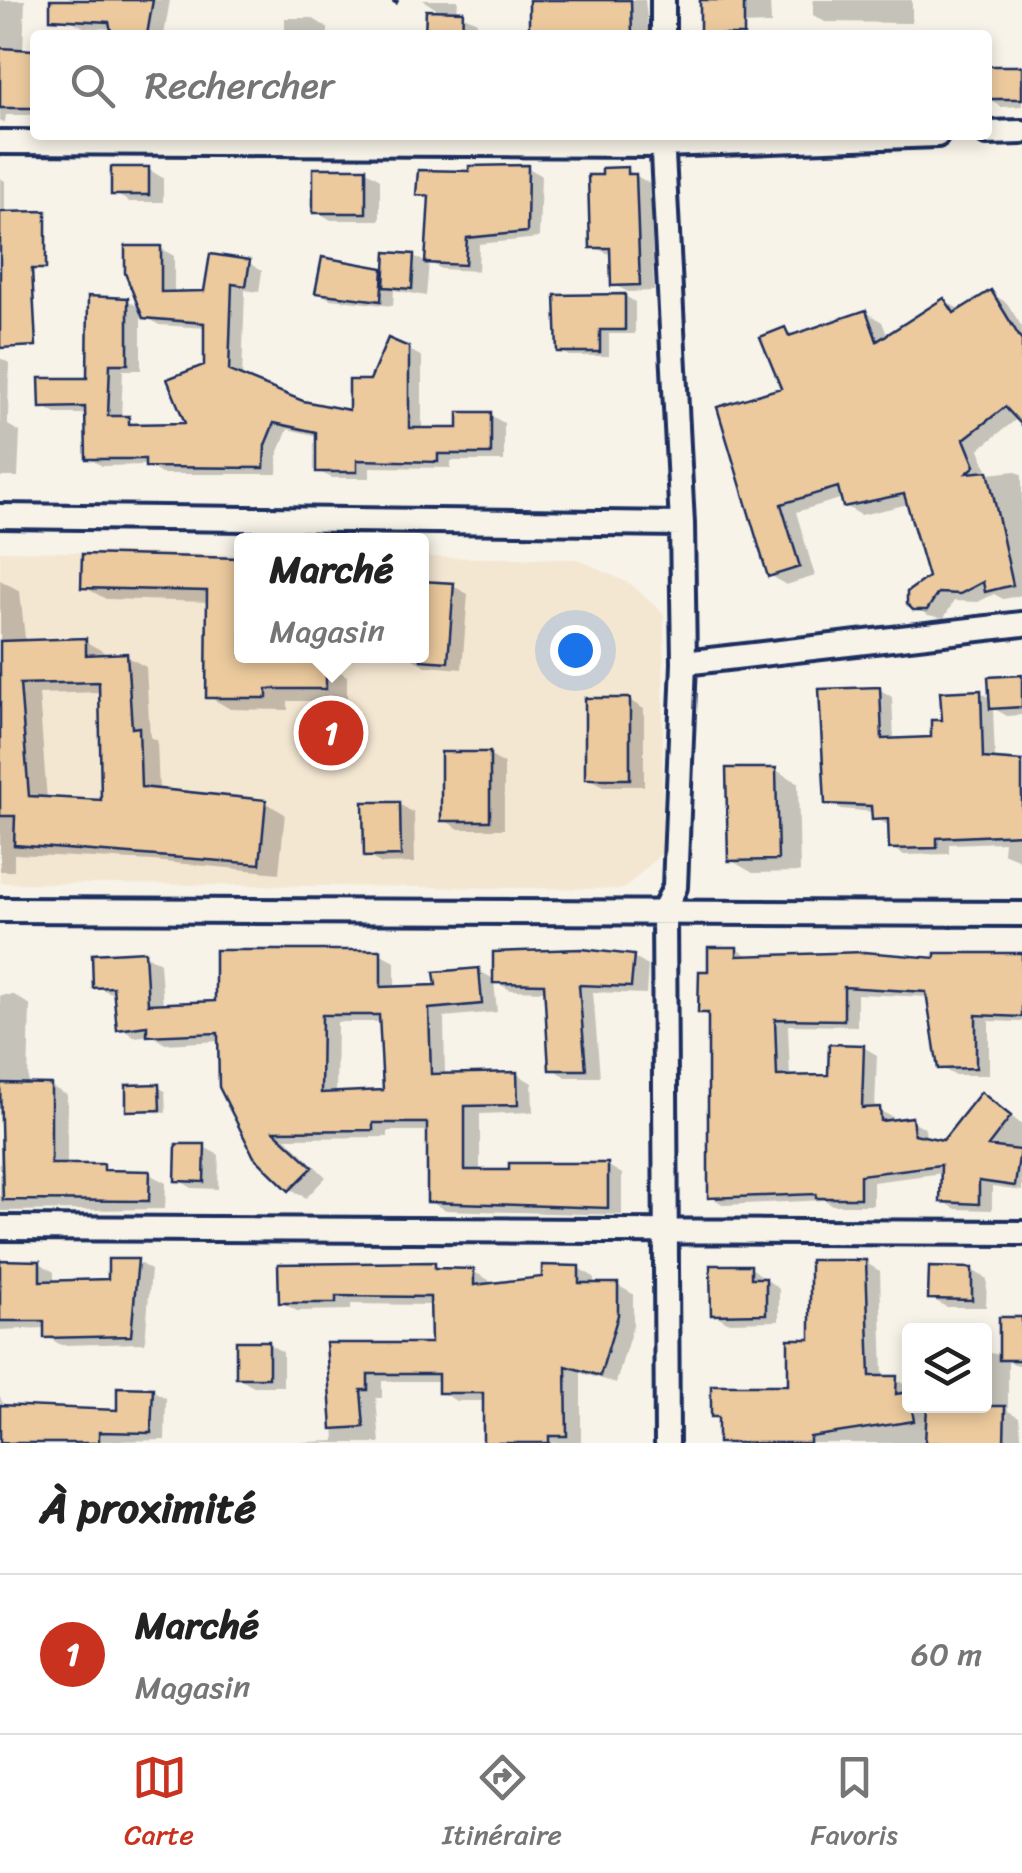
<!DOCTYPE html>
<html lang="fr">
<meta charset="utf-8">
<style>
:root{--surface:#fff;--page:#f2f2f2;--text:#222;--muted:#767676;--line:#e0e0e0;--accent:#c8321e}
body{margin:0;font-family:Sriracha,sans-serif;background:var(--page);color:var(--text)}
.controls{position:absolute;right:30px;bottom:30px;display:grid;overflow:hidden;border-radius:10px;box-shadow:0 5px 15px #0003}
.controls button{width:90px;height:90px;display:grid;place-items:center;padding:0;border:0;border-bottom:2px solid var(--line);background:var(--surface);color:var(--text);font:50px sans-serif}
.you{position:absolute;left:575px;top:650px;width:35px;height:35px;margin:-25px;border:8px solid #fff;border-radius:50%;background:#1a73e8;box-shadow:0 0 0 15px #1a73e833}
.badge{display:grid;place-items:center;width:65px;height:65px;border-radius:50%;background:var(--accent);color:#fff;font-size:32px;font-weight:700}
.pin{position:absolute;translate:-50% -50%;border:5px solid #fff;box-shadow:0 2px 10px #0006}
.popup{position:absolute;left:234px;top:533px;width:195px;height:130px;box-sizing:border-box;display:grid;place-content:center;border-radius:10px;background:var(--surface);filter:drop-shadow(0 2px 8px #0005);font-size:32px;white-space:nowrap;color:var(--muted)}
.popup b{font-size:38px;color:var(--text)}
.popup::after{content:'';position:absolute;left:50%;top:100%;margin-left:-20px;border:20px solid transparent;border-top-color:var(--surface)}
.list{margin:0;padding:0;list-style:none}
h2{display:flex;justify-content:space-between;align-items:center;height:130px;margin:0;padding:0 40px;font-size:42px}
h2 small{font-size:32px;font-weight:400;color:var(--muted)}
.list li{display:grid;grid-template-columns:65px 1fr auto;gap:30px;align-items:center;box-sizing:border-box;height:160px;padding:0 40px;border-top:2px solid var(--line)}
.list b{display:block;font-size:38px;white-space:nowrap}
.list p{margin:0;font-size:32px;white-space:nowrap;color:var(--muted)}
.list em{font-size:32px;font-style:normal;color:var(--muted)}
.icon{flex:none;width:55px;height:55px;fill:none;stroke:currentColor;stroke-width:2;stroke-linecap:round;stroke-linejoin:round}
.map{position:relative;flex:none;width:1022px;height:1443px;overflow:hidden}
.search{position:absolute;background:var(--surface);box-shadow:0 5px 15px #0003;left:30px;right:30px;top:30px;height:110px;display:flex;align-items:center;gap:25px;box-sizing:border-box;padding:0 35px;border-radius:10px;color:var(--muted);font-size:38px}
.sheet{height:290px;background:var(--surface)}
nav{display:flex;justify-content:space-around;align-items:center;box-sizing:border-box;height:140px;border-top:2px solid var(--line);background:var(--surface);font-size:28px;color:var(--muted)}
nav a{display:grid;justify-items:center;gap:5px}
nav .on{color:var(--accent)}
.map>svg:first-child{display:block}
</style>
<div class="map">
<svg width="1022" height="1443" viewBox="0 0 1022 1443">
<rect width="100%" height="100%" fill="#f7f3e8"/>
<filter id="ink" filterUnits="userSpaceOnUse"><feTurbulence type="fractalNoise" baseFrequency=".01" numOctaves="2"/><feDisplacementMap in="SourceGraphic" scale="20" xChannelSelector="R" yChannelSelector="G"/><feConvolveMatrix kernelMatrix="1 2 1 2 8 2 1 2 1" color-interpolation-filters="sRGB"/></filter>
<g filter="url(#ink)">
<!-- built -->
<path fill="#f4e7d2" d="M0,551l241,3v102h180v-99l156,2 54,25 33,30 -2,239 -38,36 -624,-6z"/>
<!-- shadow -->
<path fill="#0003" fill-rule="evenodd" d="M0,0h25l-2,52 12,3v60h-29l-1,7 -5,-1z
M70,0h100l-6,35h-50l2,-6 -31,-1 -16,-9z
M423,0h35l-1,13 20,9v13h-49l14,-22z
M531,0h114l4,35h-117z
M702,0h68l1,24 -31,1v10h-37z
M813,0h99v23l-87,-1 -12,-7z
M285,18h27l16,10v7h-43z
M1022,68v38l-21,1 -14,-9v-29z
M528,168l13,7 -2,63 -60,6 -1,27 -37,-2 -12,-7 -3,34 -32,-6 -1,16 -63,-7 -12,-7 64,-21 6,3 26,-18 14,8 3,-63 -12,-7 52,-20z
M148,169l15,9v24h-34l-15,-9z
M365,170l15,9v41h-49l-15,-9z
M627,170l23,14 4,107 -26,1 -15,-8 -1,-29 -20,-8 12,-70z
M0,178l5,3v44h-5z
M160,248l14,8v38h32l43,-31 13,8 -3,21 -14,-2 -3,89 60,24 49,11 20,-32 37,-33 14,8v73h39l29,-15 14,8v38h-53v7l-81,-1v11h-38l-14,-7v-35l-30,-7 -10,25 -1,20h-116l-14,-9 -45,1 -14,-8v-44h-32l-13,-8 47,-26 37,-80 15,9zM141,314l18,11 48,3 -1,38 -17,60h-47l-21,-7 2,-49h18z
M991,293l16,10 15,24v95l-4,-4 -39,31 10,25 26,-3 7,4v120l-19,4 -9,-5 -16,8 -24,-1 -10,17 -16,-3 -17,-9 20,-28 -22,-74 -48,11 -16,-9 -2,-8 -47,14 19,64 -29,9 -16,-10 15,-245 12,6 69,-24 16,10 6,15 57,-36 17,10z
M625,296l10,6v32h-26v22h-40l-10,-5z
M0,358l9,5 -1,62 12,7 -2,45h-18z
M241,560v96h48v7h36l22,13v25h-59v9l-58,-1 -22,-13 1,-94 -103,-3 -22,-12z
M0,580l20,11 5,47 6,4 54,-1 19,11v5l22,-1 20,11 4,70 7,4 2,51 107,11 19,11 -6,59 -126,-12 -139,-7v17h-14zM102,692l2,111 -57,-3 -8,-106z
M421,583l32,3 15,8 -6,75 -36,-3 -15,-8 10,-2z
M1022,678v37l-15,1 -14,-8 2,53 27,2v98l-19,-8 1,-11 -55,2v10l-45,1 -13,-7 -1,-22 -15,-8 -1,-6 -33,-3 -13,-7 51,-113 13,8 2,44 40,-2 11,-17 35,-30 12,7z
M629,700l15,9v77h-41l-15,-8z
M489,755l15,9v65h-45l-15,-9z
M776,770l22,13 2,89 -47,1 -23,-13z
M399,804l15,9 1,50 -33,1 -15,-8z
M737,949l15,9 185,3 85,-6v67l-33,-1v54h-35l-14,-8 -10,-70 -73,-3v32l-69,-1 2,53 40,-1 33,-30 14,8 -2,54 18,8v5l18,-2 14,8 1,11 18,3 51,-39 27,22v66l-30,-4v23l-36,-1 -14,-8 1,-28 -70,9v23h-41l-7,-5 -101,5 -13,-8v-180l-10,-5 9,-39z
M380,953l15,9v27l43,-2 40,-17 17,10 138,-23 15,9 -2,28 -53,-2 7,85h-34l-15,-9 -4,-77 -37,-1 -16,-9 3,31 -53,5 1,59 72,-2 15,9 1,29 -53,2v59l127,-8 15,9v41l-177,-5 -16,-9v-70h-41v6l-102,1 40,39 -20,21 -15,-9 -71,-148 -55,3 -14,-9 -16,2 -15,-9 -4,-33 -20,-8 49,-33 15,9 3,43 54,-3zM337,1022h45l3,71 -49,2z
M0,995h14l16,10 -2,81h22l17,9v71l82,8 17,9 -1,26 -165,2z
M158,1087l7,4 1,22 -37,-3z
M204,1147l15,8 -1,34 -26,-1 -15,-9z
M137,1262l14,8 -6,73 -84,2 -14,-8 -1,-9 -46,2v-66l40,-1 14,9v11l56,-2z
M866,1263l14,8 3,108h13l14,8v19h74v-55l18,5 20,-37v47l-14,-4v49l11,6 3,26h-301v-23l-7,-4 77,-29 21,-46z
M435,1265l11,6 28,1 15,8v5l55,-6 34,-11 16,9v8h23l16,9v31l-17,58 -35,-10v70h-96v-42h-29l-15,-9v-11h-59v17h-6l4,45h-99l54,-2 -6,-96h105l-2,-40 -81,-1v6l-54,1 -16,-9z
M750,1267l29,22v32l-52,1 -14,-9z
M972,1270l15,9 -1,28h-40l-15,-9z
M268,1344l15,8v34h-30l-15,-9z
M152,1390l14,8 -1,42 -165,3v-47l4,12 115,4z"/>
<!-- building -->
<path fill="#ecca9e" stroke="#1b2f5e" stroke-width="2.5" fill-rule="evenodd" d="M50,0h103l-6,35h-35l-3,-13 -59,-3z
M529,0h102l1,35h-103z
M700,0h44v35h-44z
M426,10l37,1 -1,24h-37z
M0,48l33,2 2,58h-35z
M987,66h35v33h-35z
M528,165l-1,67 -60,6 -2,27 -40,-2 4,-67 -13,-1 2,-25 51,1v-5z
M111,167h38v28h-38z
M628,167v7h8l4,111 -29,1 -1,-38h-20l-2,-73h14v-7z
M313,168h53v45h-53z
M46,211v58h-14l4,77 -36,2v-136z
M125,246h36v46l43,-1 6,-37 40,6 -4,26 -14,-2 -3,87 74,30 46,9v-30h21l18,-42 21,9v81h49v-16h33v42h-53v8l-81,-2v12h-41v-40l-42,-9 -9,22 -1,23 -119,-1v-8h-59l-1,-52 -45,1 -1,-30h48l1,-82 40,2v66h-18l-2,52h21v8l56,-1 -18,-44 37,-14v-42l-61,-5 -18,-45z
M386,252l28,2 -2,35 -28,-2z
M322,257l61,11 -2,33 -66,-8z
M991,290l31,51v84l-17,-18 -41,32 11,27 -8,7 21,-2 25,114 -28,7 -2,-10 -23,12 -22,-1 -11,17h-14l-6,-6v-12l21,-15 -24,-83 -61,13 -5,-20 -57,17 19,63 -32,10 -51,-170 64,-19 -21,-51 25,-10 4,9 77,-26 11,31 67,-43 10,15z
M625,294v36h-25v22h-43l-2,-57z
M82,554l159,4v98h26v5h59v28h-59v9h-61l1,-107 -126,-3z
M421,581l33,2 -6,79 -27,-2z
M86,638v17l41,-2 5,75 7,-1 2,60 125,13 -6,64 -246,-19 1,-29h-15v-175zM99,682l2,118 -72,-4 -9,-112z
M1022,675v32l-32,2 -2,-32z
M880,687l2,52 49,-2v-17h11l-2,-28 41,-2 2,68 39,3v73l-85,4v10l-48,1 -1,-30 -16,1 -1,-14 -46,-2 -6,-115z
M585,698h45v81h-45z
M441,752h49v69h-49z
M726,768h50l2,92 -50,1z
M363,802h37l1,54 -37,1z
M708,947h29v9l127,-4 71,6v-5h87v64l-46,-2v53l-38,1 -12,-77 -82,-5v33l-69,-1 2,57 51,-1 1,-31 35,1 -2,63 18,-1 1,14 31,-4 2,17 29,6 38,-48 30,24 -23,30 32,4 -5,36 -36,-5v23l-39,-2 1,-37 -81,10v23h-44v-4l-108,4v-185h-10l1,-42h9z
M582,949l52,6 -3,32 -52,-2 7,85h-37l-5,-86 -51,-1v-31z
M215,950h166v37l55,-2 -2,-13 45,-4 3,36 -53,5 2,65 86,-2 1,33 -53,1v64h44v-7h99v45l-181,-6v-79h-54v7l-99,1 39,36 -24,24 -35,-34 -35,-70 -1,-54 -71,3v-10l-30,4 -4,-43 -20,1 -1,-34 53,-3 3,53 67,-3zM322,1015h57l4,75 -62,3z
M0,1083l51,1v80h53v6l46,1 -1,30 -146,-1z
M159,1084l1,26 -34,1v-26z
M176,1144h29l-1,38 -29,-1z
M108,1259h30l-7,77 -87,2v-17h-44v-61l40,1v20l68,-2z
M810,1260h56l4,116h27l-1,18 13,-2 5,29 -104,16v6h-92v-26h-7v-32h77v-46h22z
M435,1262v6l39,1v16l68,-8v-12l37,1v17h39v32l-18,61 -34,-10 1,70h-18v7h-66v-50h-45v-19h-70v16h-7l3,37 -32,2 -6,-86h105l-1,-46 -94,-1v7h-57l-1,-39z
M710,1265h41v13h15v36l-55,1z
M929,1267l43,1v32l-44,-1z
M999,1317h23v43h-23z
M236,1341h33v37h-33z
M117,1387l36,1 -2,45 -52,-1v11h-99v-38l117,5z
M927,1406h78l-1,37h-79z"/>
<g fill="none" stroke-linecap="round" stroke-linejoin="round">
<defs>
<path id="street" d="M663,35v-35
M987,133l35,-1
M662,135l20,389 2,139 -9,224 -11,23 3,533
M0,142l662,3 275,-10
M0,516l682,8
M684,663l338,-39
M0,910l1022,4
M0,1228l1022,5"/>
</defs>
<!-- street casing -->
<use href="#street" stroke="#1b2f5e" stroke-width="30"/>
<!-- path -->
<path stroke="#1b2f5e" stroke-width="5" stroke-dasharray="8 8" stroke-linecap="butt" d="M393,0l5,3"/>
<!-- street -->
<use href="#street" stroke="#f7f3e8" stroke-width="22"/>
</g>
</g>
</svg>
<div class="controls">
<button><svg class="icon" aria-label="layers" viewBox="0 0 24 24"><path d="M12 4l9 5-9 5-9-5zM3 14l9 5 9-5"/></svg></button>
</div>
<div class="you"></div>
<div class="pin badge" style="left:331px;top:733px">1</div>
<div class="popup"><b>Marché</b>Magasin</div>
<div class="search"><svg class="icon" aria-label="search" viewBox="0 0 24 24"><circle cx="10" cy="10" r="6"/><path d="M15 15l6 6"/></svg>Rechercher</div>
</div>
<section class="sheet">
<h2>À proximité<small></small></h2>
<ul class="list">
<li><span class="badge">1</span><div><b>Marché</b><p>Magasin</p></div><em>60 m</em></li>
</ul>
</section>
<nav>
<a class="on"><svg class="icon" aria-label="map" viewBox="0 0 24 24"><path d="M3 6l6-2 6 2 6-2v14l-6 2-6-2-6 2zM9 4v14M15 6v14"/></svg>Carte</a>
<a><svg class="icon" aria-label="directions" viewBox="0 0 24 24"><path d="M12 3l9 9-9 9-9-9zM9 14v-3h6M13 9l2 2-2 2"/></svg>Itinéraire</a>
<a><svg class="icon" aria-label="saved" viewBox="0 0 24 24"><path d="M7 4h10v16l-5-4-5 4z"/></svg>Favoris</a>
</nav>
